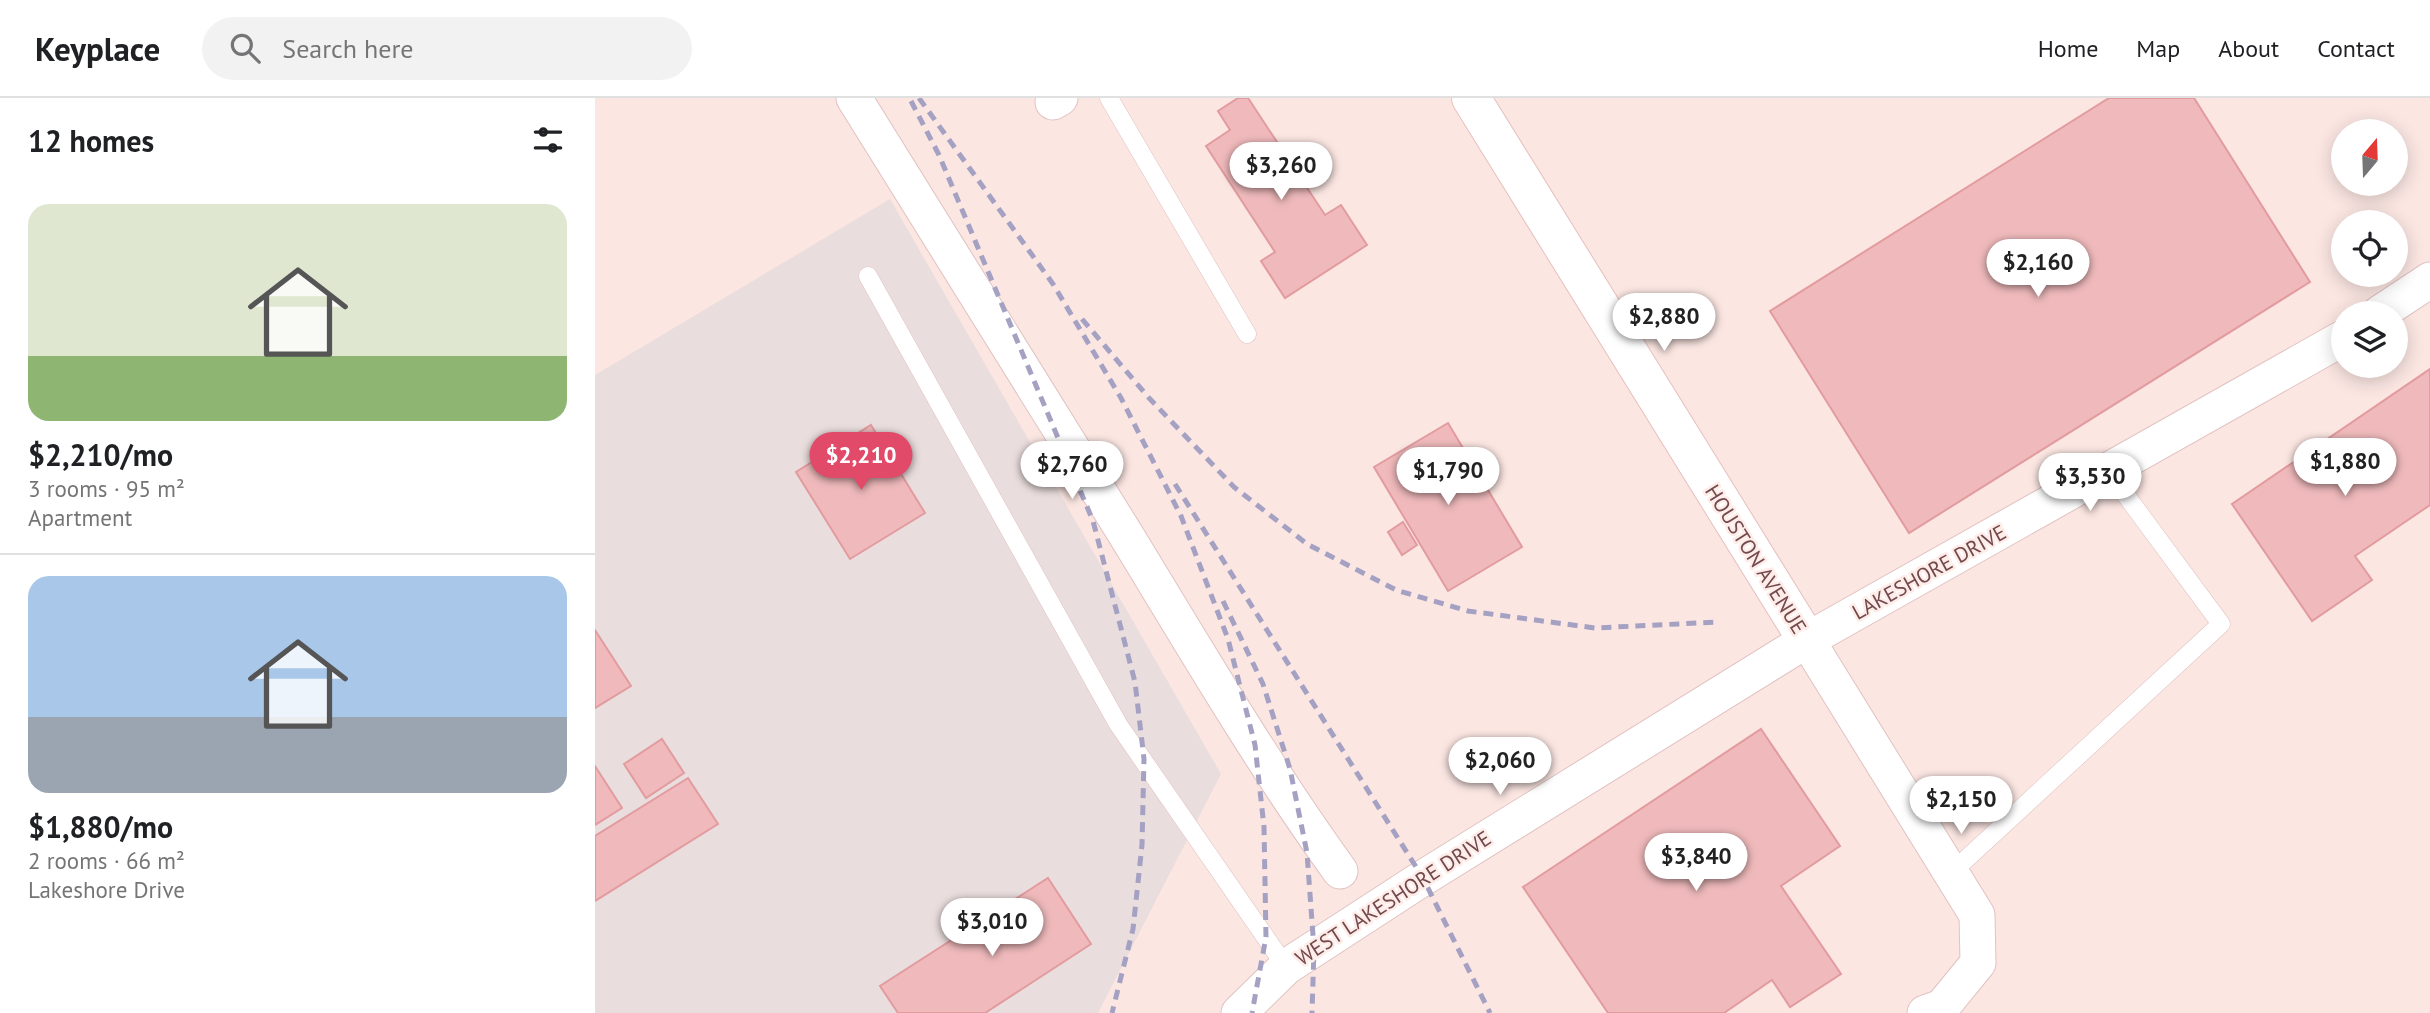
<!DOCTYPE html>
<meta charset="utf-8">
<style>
body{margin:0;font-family:"PT Sans",sans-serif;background:#f2f2f2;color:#202124;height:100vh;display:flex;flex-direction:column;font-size:26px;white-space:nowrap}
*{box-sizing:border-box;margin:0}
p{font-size:23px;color:#757577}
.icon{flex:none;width:38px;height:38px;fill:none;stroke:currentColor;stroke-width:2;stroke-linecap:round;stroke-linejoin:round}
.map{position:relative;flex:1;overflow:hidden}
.drawer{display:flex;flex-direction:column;background:#fff;width:595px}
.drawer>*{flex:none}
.needle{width:46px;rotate:19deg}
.fabs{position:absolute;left:1736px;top:21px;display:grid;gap:14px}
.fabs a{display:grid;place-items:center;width:77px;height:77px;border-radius:50%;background:#fff;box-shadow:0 4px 18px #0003;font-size:35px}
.price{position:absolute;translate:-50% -60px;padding:0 16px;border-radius:24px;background:#fff;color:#222;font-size:23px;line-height:46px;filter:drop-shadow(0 2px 4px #0008)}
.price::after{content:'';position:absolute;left:50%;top:42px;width:21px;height:16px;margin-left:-10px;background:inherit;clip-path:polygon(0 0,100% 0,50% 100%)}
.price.active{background:#e24a6a;color:#fff}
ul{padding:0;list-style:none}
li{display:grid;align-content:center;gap:14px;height:371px;padding:0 28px}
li+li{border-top:2px solid #e0e0e0}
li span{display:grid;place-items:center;height:217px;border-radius:21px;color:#555}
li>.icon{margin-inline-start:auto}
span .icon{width:126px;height:126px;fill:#fffc;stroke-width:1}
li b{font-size:30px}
h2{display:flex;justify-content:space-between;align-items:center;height:84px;padding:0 28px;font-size:30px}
header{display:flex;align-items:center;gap:42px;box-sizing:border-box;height:98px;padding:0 35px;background:#fff;border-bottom:2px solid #e0e0e0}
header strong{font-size:33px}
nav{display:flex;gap:38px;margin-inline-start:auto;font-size:24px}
.search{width:490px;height:63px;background:#f2f2f2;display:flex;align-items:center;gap:18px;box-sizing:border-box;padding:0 24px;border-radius:38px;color:#757577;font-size:26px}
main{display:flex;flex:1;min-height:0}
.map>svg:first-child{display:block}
</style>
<header>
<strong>Keyplace</strong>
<div class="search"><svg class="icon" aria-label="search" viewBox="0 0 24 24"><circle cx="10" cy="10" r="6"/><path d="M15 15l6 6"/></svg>Search here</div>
<nav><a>Home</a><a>Map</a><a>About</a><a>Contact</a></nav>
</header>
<main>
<section class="drawer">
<h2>12 homes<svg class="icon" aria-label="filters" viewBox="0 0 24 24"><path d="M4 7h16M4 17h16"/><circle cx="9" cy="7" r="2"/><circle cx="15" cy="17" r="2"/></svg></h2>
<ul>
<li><span style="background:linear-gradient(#dfe7d0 70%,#8fb573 0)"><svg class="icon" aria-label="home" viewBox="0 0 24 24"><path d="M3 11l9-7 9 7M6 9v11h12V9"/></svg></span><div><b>$2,210/mo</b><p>3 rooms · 95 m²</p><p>Apartment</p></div></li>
<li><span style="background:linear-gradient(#a9c7e8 65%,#9aa5b1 0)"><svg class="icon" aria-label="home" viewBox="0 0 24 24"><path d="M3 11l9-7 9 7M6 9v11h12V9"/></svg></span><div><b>$1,880/mo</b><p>2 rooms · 66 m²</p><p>Lakeshore Drive</p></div></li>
</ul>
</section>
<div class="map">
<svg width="1835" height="915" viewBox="0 0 1835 915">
<rect width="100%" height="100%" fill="#fbe6e2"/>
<path fill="#eadddd" d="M295,101L626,676L503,915H0V277Z"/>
<g fill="#f0babc" stroke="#e29b9f" stroke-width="2">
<path d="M643,0H653L730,117L746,107L772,147L690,200L666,163L680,154L611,48L635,32L623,13Z"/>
<path d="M1514,0H1599L1715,184L1314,435L1175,213Z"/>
<path d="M1835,271V407L1760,458L1777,482L1717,523L1637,406Z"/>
<path d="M853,325L927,449L853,493L779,369Z"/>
<path d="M276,327L330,415L255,461L201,374Z"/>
<path d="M808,424L822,447L807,457L793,434Z"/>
<path d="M0,532L36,588L0,610Z"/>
<path d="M1166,631L1245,748L1186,788L1246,876L1195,909L1177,882L1129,915H1013L928,789Z"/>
<path d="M67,641L89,675L51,700L29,666Z"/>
<path d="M0,668L27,710L0,727Z"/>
<path d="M93,680L123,726L0,803V738Z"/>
<path d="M453,780L496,846L390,915H303L285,888Z"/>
</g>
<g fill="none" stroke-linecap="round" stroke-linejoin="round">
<defs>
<g id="lane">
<path d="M514,0L652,236"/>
<path d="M273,178L523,626L691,869"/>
<path d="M1356,775L1626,526L1513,373"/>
</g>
<g id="street">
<path d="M259,0C350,145 441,290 531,437C600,550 667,665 745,773"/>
<path d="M458,4L465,0"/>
<path d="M1785,215L1835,182"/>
<path d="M1212,542L1382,817L1383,865L1347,909L1330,915"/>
<path d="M644,915L691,869L828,780L1212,542L1748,240"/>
</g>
<path id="secondary" d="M876,0L1212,542"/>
</defs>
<use href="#lane" stroke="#e1c2c1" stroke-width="19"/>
<use href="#street" stroke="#e1c2c1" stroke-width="37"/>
<use href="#secondary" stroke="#e6c0be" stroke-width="40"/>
<use href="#lane" stroke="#fff" stroke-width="18"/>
<use href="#street" stroke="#fff" stroke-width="35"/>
<use href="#secondary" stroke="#fff" stroke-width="38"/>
<g stroke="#a5a1c3" stroke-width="5" stroke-dasharray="10 7" stroke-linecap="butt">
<path d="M324,0L458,186L526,300L586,418L633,541L660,647L669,729L671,839L657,915"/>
<path d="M316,3L344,57L498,423L540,584L549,661L547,747L538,831L517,915"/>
<path d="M487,221L554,300L639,389L712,446L801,492L873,513L1000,530L1123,524"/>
<path d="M580,386L828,780L895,915"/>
<path d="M628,503L668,586L695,671L712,755L719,851L717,915"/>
</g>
</g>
<g text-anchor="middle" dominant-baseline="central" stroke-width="5" stroke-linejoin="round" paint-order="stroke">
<g font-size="21" fill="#72494c" stroke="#feece8">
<text transform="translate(1161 461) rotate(58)">HOUSTON AVENUE</text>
<text transform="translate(1334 474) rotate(-29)">LAKESHORE DRIVE</text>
<text transform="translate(798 800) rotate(-33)">WEST LAKESHORE DRIVE</text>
</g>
</g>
</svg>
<div class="fabs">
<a><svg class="needle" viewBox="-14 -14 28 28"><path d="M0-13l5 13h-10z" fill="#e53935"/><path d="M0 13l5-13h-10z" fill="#757577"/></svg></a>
<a><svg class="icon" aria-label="locate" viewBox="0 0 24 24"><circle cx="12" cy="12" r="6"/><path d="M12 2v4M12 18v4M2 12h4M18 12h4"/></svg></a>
<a><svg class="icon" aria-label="layers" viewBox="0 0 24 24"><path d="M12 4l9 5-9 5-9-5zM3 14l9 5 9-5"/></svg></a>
</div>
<b class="price" style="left:686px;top:104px">$3,260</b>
<b class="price" style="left:1443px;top:201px">$2,160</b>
<b class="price" style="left:1069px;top:255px">$2,880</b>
<b class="price active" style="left:266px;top:394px">$2,210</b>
<b class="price" style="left:1750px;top:400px">$1,880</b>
<b class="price" style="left:477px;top:403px">$2,760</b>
<b class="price" style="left:853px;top:409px">$1,790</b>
<b class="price" style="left:1495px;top:415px">$3,530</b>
<b class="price" style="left:905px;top:699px">$2,060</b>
<b class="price" style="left:1366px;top:738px">$2,150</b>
<b class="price" style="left:1101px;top:795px">$3,840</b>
<b class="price" style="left:397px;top:860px">$3,010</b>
</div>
</main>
